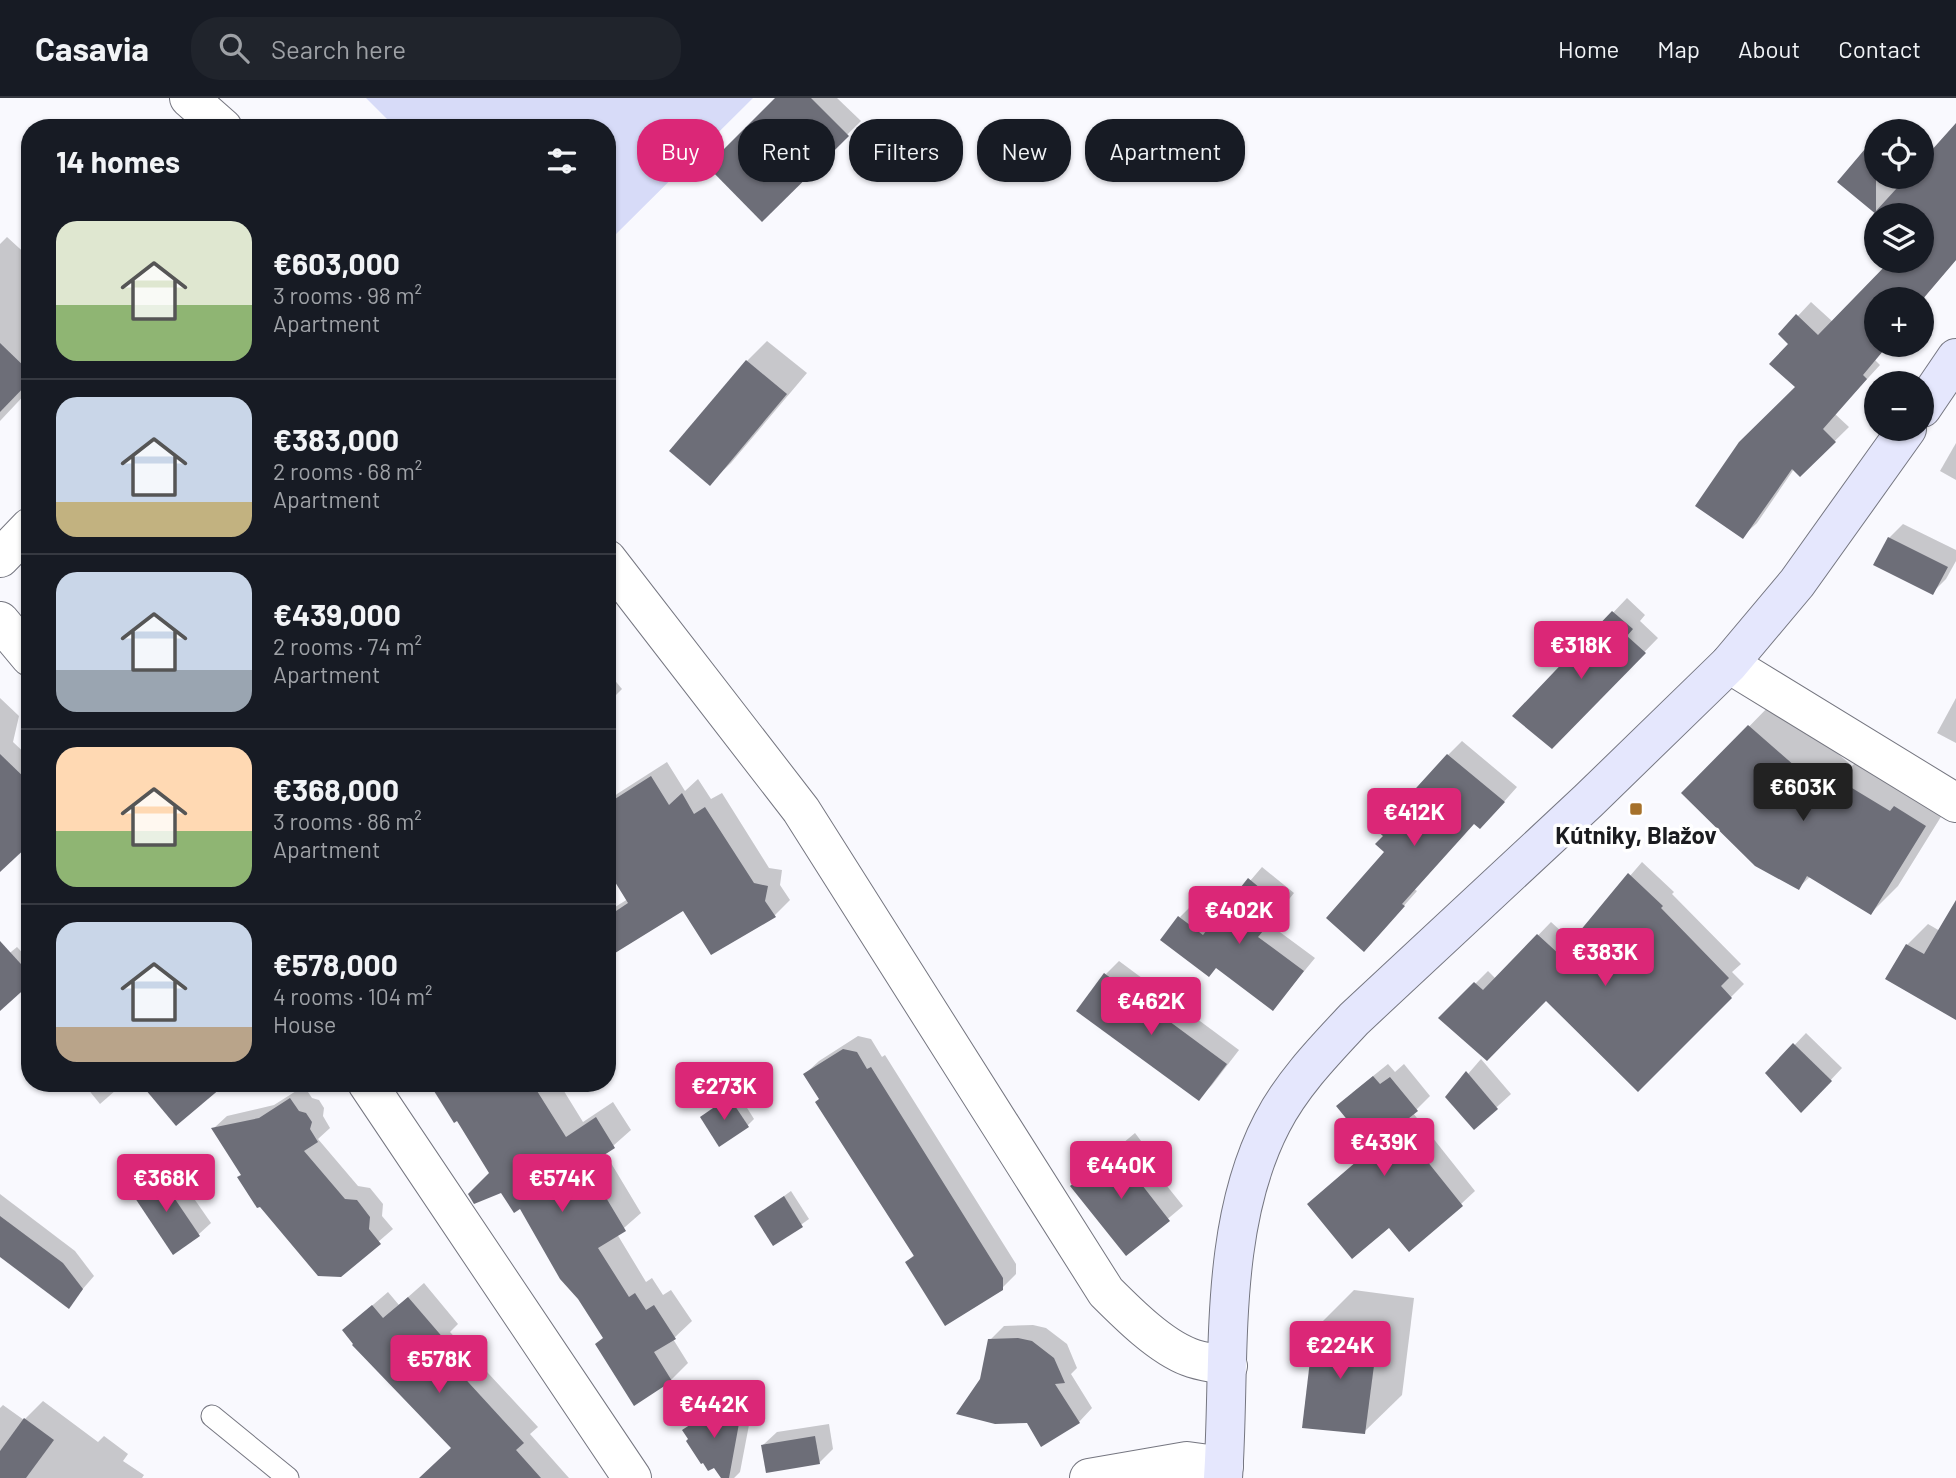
<!DOCTYPE html>
<meta charset="utf-8">
<style>
body{margin:0;font-family:Barlow,sans-serif;background:#20242c;color:#f1f3f6;height:100vh;display:flex;flex-direction:column;font-size:26px;white-space:nowrap}
*{box-sizing:border-box;margin:0}
p{font-size:23px;color:#9ea1a6}
.icon{flex:none;width:38px;height:38px;fill:none;stroke:currentColor;stroke-width:2;stroke-linecap:round;stroke-linejoin:round}
.map{position:relative;flex:1;overflow:hidden}
.drawer{position:absolute;left:21px;top:21px;width:595px;height:973px;display:flex;flex-direction:column;background:#171b24;border-radius:28px;box-shadow:0 2px 5px #0004}
.drawer>*{flex:none}
.guide{position:absolute;left:637px;top:21px;width:665px;height:63px;display:flex;gap:14px}
.controls{position:absolute;left:1864px;top:21px;display:grid;gap:14px}
.controls a{display:grid;place-items:center;width:70px;height:70px;border-radius:50%;background:#171b24;box-shadow:0 2px 5px #0004;font-size:35px}
.price{position:absolute;translate:-50% -60px;padding:0 16px;border-radius:7px;background:#db2777;color:#fff;font-size:23px;line-height:46px;filter:drop-shadow(0 2px 4px #0008)}
.price::after{content:'';position:absolute;left:50%;top:42px;width:21px;height:16px;margin-left:-10px;background:inherit;clip-path:polygon(0 0,100% 0,50% 100%)}
.price.on{background:#222;color:#fff}
ul{padding:0;list-style:none}
li{display:flex;align-items:center;gap:21px;height:175px;padding:0 35px}
li+li{border-top:2px solid #363941}
li span{display:grid;place-items:center;flex:none;width:196px;height:140px;border-radius:21px;color:#555}
li>.icon{margin-inline-start:auto}
span .icon{width:84px;height:84px;fill:#fffc;stroke-width:1}
li b{font-size:30px}
h2{display:flex;justify-content:space-between;align-items:center;height:84px;padding:0 35px;font-size:30px}
.pill{padding:0 24px;border-radius:28px;background:#171b24;box-shadow:0 2px 5px #0004;font-size:24px;line-height:63px}
.pill.on{background:#db2777;color:#fff}
header{display:flex;align-items:center;gap:42px;box-sizing:border-box;height:98px;padding:0 35px;background:#171b24;border-bottom:2px solid #363941}
header strong{font-size:33px}
nav{display:flex;gap:38px;margin-inline-start:auto;font-size:24px}
.search{width:490px;height:63px;background:#20242c;display:flex;align-items:center;gap:18px;box-sizing:border-box;padding:0 24px;border-radius:28px;color:#9ea1a6;font-size:26px}
.map>svg:first-child{display:block}
</style>
<header>
<strong>Casavia</strong>
<div class="search"><svg class="icon" aria-label="search" viewBox="0 0 24 24"><circle cx="10" cy="10" r="6"/><path d="M15 15l6 6"/></svg>Search here</div>
<nav><a>Home</a><a>Map</a><a>About</a><a>Contact</a></nav>
</header>
<div class="map">
<svg width="1956" height="1380" viewBox="0 0 1956 1380">
<rect width="100%" height="100%" fill="#f9f9fe"/>
<path fill="#d7dbf8" d="M366,0H753L607,145V30H396Z"/>
<g fill="#0003">
<path d="M778,0H837L861,23L762,121Z"/>
<path d="M1892,24L1903,33H1883Z"/>
<path d="M1956,28V162L1924,199L1927,202L1922,208V201H1876V247H1888L1875,262L1880,267L1835,316L1849,329L1800,377L1794,371L1757,425L1743,438L1797,289L1790,246L1781,236L1811,204L1833,224L1892,163H1922V117H1880L1840,84L1876,41V79H1922V48L1930,56Z"/>
<path d="M7,139L30,160V281L27,284L30,291L0,323V146Z"/>
<path d="M767,243L807,275L731,365L710,385L747,263Z"/>
<path d="M1956,345V382L1940,373Z"/>
<path d="M1903,426L1956,452V463L1946,481L1932,495L1889,440Z"/>
<path d="M1627,500L1645,517L1640,523L1658,540L1552,649L1515,618Z"/>
<path d="M607,573L622,591L607,606Z"/>
<path d="M0,600L19,618L13,644L30,660V762L21,752L0,773Z"/>
<path d="M1956,600V645L1937,635Z"/>
<path d="M1776,601L1852,668L1866,655L1952,701L1898,788L1871,815L1811,778L1798,790L1684,695Z"/>
<path d="M1462,643L1517,689L1494,715L1475,724L1414,791L1417,793L1377,838L1386,754L1448,657Z"/>
<path d="M667,664L685,693L698,681L711,701L722,695L769,770L782,772L780,787L790,802L774,818L683,811L607,858V814L628,801L607,706L617,696Z"/>
<path d="M1642,764L1674,794L1672,796L1741,866L1732,874L1744,886L1638,992L1546,901L1441,920L1488,873L1496,881L1551,824L1573,844Z"/>
<path d="M1262,769L1294,795L1269,826L1315,860L1273,911L1217,869L1180,819L1192,807L1215,824Z"/>
<path d="M1956,805V920L1907,847L1928,826L1940,833Z"/>
<path d="M17,849L30,863V884L0,895V863Z"/>
<path d="M1119,863L1239,952L1212,987L1199,1001L1106,876Z"/>
<path d="M1806,935L1842,970L1813,1001L1768,975Z"/>
<path d="M858,938L871,941L882,959L885,957L1016,1166V1176L1002,1190L907,1164L915,1156L805,976L819,963Z"/>
<path d="M1481,961L1511,996L1474,1030L1448,999Z"/>
<path d="M1388,966L1395,974L1404,966L1430,998L1413,1015L1475,1093L1461,1106L1390,1127L1309,1106L1373,1050L1352,995Z"/>
<path d="M83,985H124L100,1006Z"/>
<path d="M431,985H559L583,1024L613,1004L631,1032L605,1055L641,1115L617,1136L646,1184L652,1180L663,1197L671,1192L692,1223L673,1241L688,1265L671,1282L634,1305L604,1239L520,1108L491,1075L457,1021Z"/>
<path d="M304,988L312,1000L319,1002L324,1010L323,1018L330,1030L318,1041L358,1088L370,1090L383,1106L382,1118L393,1131L340,1177L243,1076L214,1030L227,1018L274,1007Z"/>
<path d="M737,994L754,1021L748,1027L702,1019Z"/>
<path d="M1135,1035L1160,1068L1155,1073L1183,1108L1126,1156L1072,1088Z"/>
<path d="M170,1066L211,1125L199,1136L173,1154L133,1095L145,1083Z"/>
<path d="M791,1093L809,1121L774,1146L756,1118Z"/>
<path d="M0,1096L75,1153L94,1178L68,1208L0,1157Z"/>
<path d="M424,1185L458,1226L450,1234L538,1329L530,1336L569,1380H421L453,1350L360,1218L388,1194L399,1207Z"/>
<path d="M1354,1192L1414,1200L1402,1297L1364,1334L1316,1230Z"/>
<path d="M1033,1227L1046,1230L1067,1246L1077,1270L1071,1276L1092,1310L1079,1324L1028,1323L990,1242L1004,1228Z"/>
<path d="M738,1293L745,1303L753,1306L740,1374L734,1380H723L685,1332L698,1319Z"/>
<path d="M43,1303L98,1344L104,1338L128,1356L123,1363L144,1377L142,1380H0V1310L3,1307L24,1322Z"/>
<path d="M829,1326L833,1351L819,1365L763,1347L777,1334Z"/>
</g>
<g fill="#6d6e78">
<path d="M775,0H811L849,38L762,124L707,68Z"/>
<path d="M1956,25V162L1922,202L1876,201V247H1888L1863,277L1867,281L1823,331L1836,344L1800,379L1792,371L1743,441L1695,408L1739,344L1795,289L1769,266L1788,246L1778,236L1796,216L1818,237L1890,163H1922V117H1877L1837,84L1876,38V113L1907,79H1922V63Z"/>
<path d="M0,245L30,274V283L0,314Z"/>
<path d="M746,262L787,296L710,388L669,353Z"/>
<path d="M1888,439L1948,469L1933,497L1873,467Z"/>
<path d="M1612,513L1633,531L1627,538L1646,555L1552,651L1512,618Z"/>
<path d="M1748,627L1827,696L1837,681L1890,713L1894,708L1926,728L1871,817L1807,778L1799,792L1755,768L1681,695Z"/>
<path d="M0,656L30,685V746L0,774Z"/>
<path d="M1447,656L1505,704L1480,731L1474,726L1402,806L1405,808L1364,854L1326,820L1384,754L1375,746L1383,738L1377,733Z"/>
<path d="M651,678L669,707L682,695L694,716L705,709L754,785L768,788L765,803L776,819L711,857L683,813L607,860V819L628,805L607,771V706Z"/>
<path d="M1628,775L1663,808L1661,810L1729,880L1721,888L1732,900L1638,994L1546,903L1487,963L1438,920L1474,884L1483,892L1537,836L1560,857Z"/>
<path d="M1248,780L1283,809L1258,839L1304,873L1273,913L1216,870L1209,879L1160,842L1178,818L1203,837Z"/>
<path d="M1956,802V922L1885,881L1906,846L1924,856Z"/>
<path d="M0,843L30,876V886L0,913Z"/>
<path d="M1104,875L1227,966L1199,1003L1076,913Z"/>
<path d="M1793,945L1832,983L1801,1015L1765,975Z"/>
<path d="M843,951L857,954L867,971L871,969L1003,1180V1192L945,1228L905,1164L914,1158L815,1004L819,1001L803,976Z"/>
<path d="M1466,973L1498,1011L1474,1032L1445,999Z"/>
<path d="M1373,978L1380,986L1390,979L1418,1013L1399,1028L1463,1108L1409,1154L1389,1130L1352,1161L1307,1106L1371,1051L1336,1008Z"/>
<path d="M140,985H227L176,1028Z"/>
<path d="M429,985H532L566,1039L596,1019L615,1050L587,1068L626,1133L598,1150L629,1199L635,1195L646,1212L654,1207L676,1241L654,1254L672,1283L634,1308L595,1246L603,1240L578,1201L560,1181L520,1111L514,1115L501,1095L474,1106L468,1096L489,1075L457,1023L454,1025Z"/>
<path d="M729,999L749,1029L719,1049L700,1019Z"/>
<path d="M290,1000L299,1013L306,1015L312,1024L310,1031L318,1044L304,1053L345,1101L357,1102L370,1119L369,1131L381,1146L341,1179L318,1178L260,1109L257,1110L237,1079L241,1077L211,1030L259,1020Z"/>
<path d="M1120,1048L1147,1083L1142,1087L1170,1123L1126,1158L1070,1088Z"/>
<path d="M158,1076L200,1138L173,1157L131,1094Z"/>
<path d="M784,1098L803,1129L773,1148L754,1118Z"/>
<path d="M0,1118L63,1165L83,1191L69,1211L0,1159Z"/>
<path d="M408,1199L445,1242L436,1249L524,1345L516,1352L541,1380H419L451,1350L352,1247L353,1246L342,1232L372,1207L383,1220Z"/>
<path d="M1314,1229L1378,1237L1365,1336L1302,1330Z"/>
<path d="M1018,1240L1032,1243L1054,1260L1065,1285L1055,1286L1080,1325L1041,1349L1027,1325L995,1326L956,1316L980,1281L988,1241Z"/>
<path d="M724,1305L731,1317L740,1320L729,1380H721L714,1370L708,1373L703,1365L701,1366L686,1343L688,1341L682,1332Z"/>
<path d="M24,1320L54,1342L26,1380H0V1353Z"/>
<path d="M815,1338L820,1366L766,1375L761,1347Z"/>
</g>
<g fill="none" stroke-linecap="round" stroke-linejoin="round">
<defs>
<path id="lane" d="M212,1318L288,1380"/>
<g id="street">
<path d="M189,0L223,30"/>
<path d="M0,460L30,429"/>
<path d="M607,461L801,712L1106,1194C1128,1216 1160,1248 1189,1259C1201,1264 1216,1265 1228,1268"/>
<path d="M0,523L30,559"/>
<path d="M1729,566L1956,705"/>
<path d="M367,985L632,1380"/>
<path d="M1089,1380L1187,1363L1224,1368"/>
</g>
<g id="secondary">
<path d="M1922,310L1956,260"/>
<path d="M1223,1380C1231,1265 1217,1131 1272,1025C1292,986 1324,953 1354,921L1588,703L1729,566L1797,485L1907,331"/>
</g>
</defs>
<use href="#lane" stroke="#757680" stroke-width="23"/>
<use href="#street" stroke="#757680" stroke-width="40"/>
<use href="#secondary" stroke="#757680" stroke-width="40"/>
<use href="#lane" stroke="#fff" stroke-width="21"/>
<use href="#street" stroke="#fff" stroke-width="38"/>
<use href="#secondary" stroke="#e5e7fd" stroke-width="38"/>
</g>
<rect fill="#a6712b" stroke="#fff" stroke-width="2.5" x="1629" y="704" width="14" height="14" rx="3.5"/>
<g text-anchor="middle" dominant-baseline="central" stroke-width="7" stroke-linejoin="round" paint-order="stroke">
<g font-size="24" font-weight="bold" fill="#1b1c20" stroke="#fff">
<text x="1636" y="736">Kútniky, Blažov</text>
</g>
</g>
</svg>
<div class="controls">
<a><svg class="icon" aria-label="locate" viewBox="0 0 24 24"><circle cx="12" cy="12" r="6"/><path d="M12 2v4M12 18v4M2 12h4M18 12h4"/></svg></a>
<a><svg class="icon" aria-label="layers" viewBox="0 0 24 24"><path d="M12 4l9 5-9 5-9-5zM3 14l9 5 9-5"/></svg></a>
<a>+</a>
<a>−</a>
</div>
<b class="price" style="left:1581px;top:583px">€318K</b>
<b class="price on" style="left:1803px;top:725px">€603K</b>
<b class="price" style="left:1414px;top:750px">€412K</b>
<b class="price" style="left:1239px;top:848px">€402K</b>
<b class="price" style="left:1605px;top:890px">€383K</b>
<b class="price" style="left:1151px;top:939px">€462K</b>
<b class="price" style="left:724px;top:1024px">€273K</b>
<b class="price" style="left:1384px;top:1080px">€439K</b>
<b class="price" style="left:1121px;top:1103px">€440K</b>
<b class="price" style="left:166px;top:1116px">€368K</b>
<b class="price" style="left:562px;top:1116px">€574K</b>
<b class="price" style="left:1340px;top:1283px">€224K</b>
<b class="price" style="left:439px;top:1297px">€578K</b>
<b class="price" style="left:714px;top:1342px">€442K</b>
<div class="guide">
<a class="pill on">Buy</a>
<a class="pill">Rent</a>
<a class="pill">Filters</a>
<a class="pill">New</a>
<a class="pill">Apartment</a>
</div>
<section class="drawer">
<h2>14 homes<svg class="icon" aria-label="filters" viewBox="0 0 24 24"><path d="M4 7h16M4 17h16"/><circle cx="9" cy="7" r="2"/><circle cx="15" cy="17" r="2"/></svg></h2>
<ul>
<li><span style="background:linear-gradient(#dfe7d0 60%,#8fb573 0)"><svg class="icon" aria-label="home" viewBox="0 0 24 24"><path d="M3 11l9-7 9 7M6 9v11h12V9"/></svg></span><div><b>€603,000</b><p>3 rooms · 98 m²</p><p>Apartment</p></div></li>
<li><span style="background:linear-gradient(#c9d6e8 75%,#c2b280 0)"><svg class="icon" aria-label="home" viewBox="0 0 24 24"><path d="M3 11l9-7 9 7M6 9v11h12V9"/></svg></span><div><b>€383,000</b><p>2 rooms · 68 m²</p><p>Apartment</p></div></li>
<li><span style="background:linear-gradient(#c9d6e8 70%,#9aa5b1 0)"><svg class="icon" aria-label="home" viewBox="0 0 24 24"><path d="M3 11l9-7 9 7M6 9v11h12V9"/></svg></span><div><b>€439,000</b><p>2 rooms · 74 m²</p><p>Apartment</p></div></li>
<li><span style="background:linear-gradient(#ffd9b3 60%,#8fb573 0)"><svg class="icon" aria-label="home" viewBox="0 0 24 24"><path d="M3 11l9-7 9 7M6 9v11h12V9"/></svg></span><div><b>€368,000</b><p>3 rooms · 86 m²</p><p>Apartment</p></div></li>
<li><span style="background:linear-gradient(#c9d6e8 75%,#b9a48a 0)"><svg class="icon" aria-label="home" viewBox="0 0 24 24"><path d="M3 11l9-7 9 7M6 9v11h12V9"/></svg></span><div><b>€578,000</b><p>4 rooms · 104 m²</p><p>House</p></div></li>
</ul>
</section>
</div>
